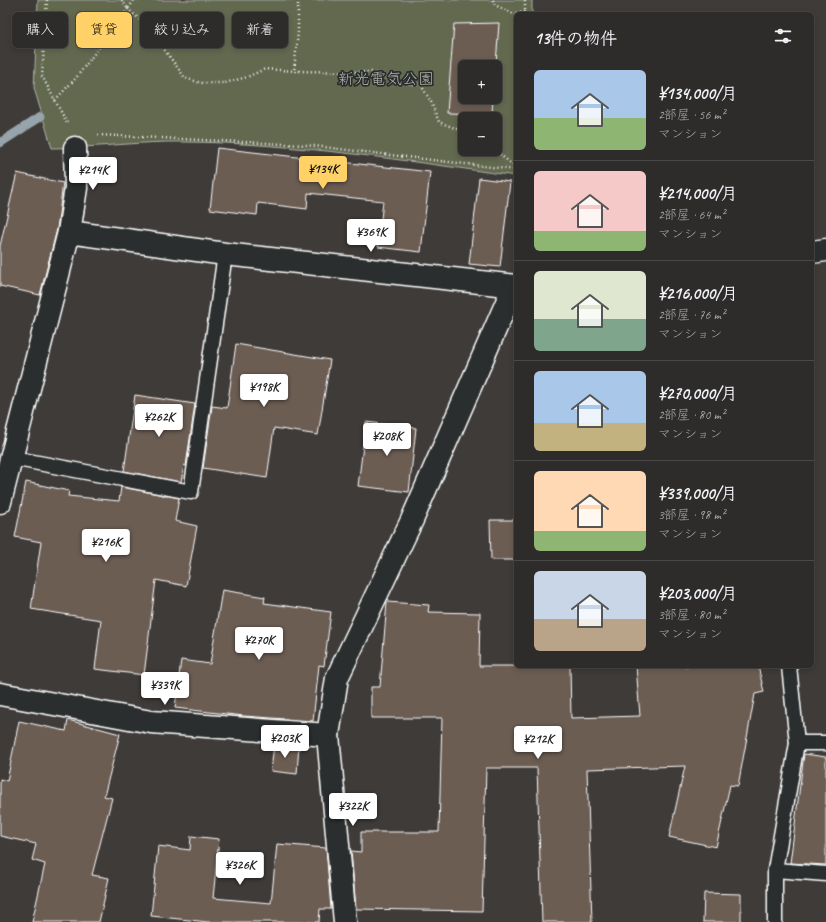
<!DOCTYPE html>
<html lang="ja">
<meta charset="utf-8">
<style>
body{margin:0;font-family:Caveat,"Klee One",sans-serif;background:#363433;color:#f1f3f6;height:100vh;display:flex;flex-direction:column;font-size:15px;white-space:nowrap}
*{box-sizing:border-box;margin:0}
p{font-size:13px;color:#a7a7a9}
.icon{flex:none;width:22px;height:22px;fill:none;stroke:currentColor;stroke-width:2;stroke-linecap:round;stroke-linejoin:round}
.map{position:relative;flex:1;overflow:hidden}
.panel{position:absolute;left:514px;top:12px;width:300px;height:656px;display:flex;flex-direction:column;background:#2e2c2b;border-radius:6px;box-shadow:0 2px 6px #0003,0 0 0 1px #494847}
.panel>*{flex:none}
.top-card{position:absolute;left:12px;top:12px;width:380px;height:36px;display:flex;gap:8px}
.controls{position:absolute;left:458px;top:60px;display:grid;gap:8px}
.controls a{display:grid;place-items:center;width:44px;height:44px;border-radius:6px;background:#2e2c2b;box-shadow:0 2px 6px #0003,0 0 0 1px #494847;font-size:20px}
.price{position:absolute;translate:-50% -34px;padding:0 9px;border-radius:4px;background:#fff;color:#222;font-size:13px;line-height:26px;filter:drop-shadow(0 1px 2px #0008)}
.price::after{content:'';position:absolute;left:50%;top:24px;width:12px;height:9px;margin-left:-6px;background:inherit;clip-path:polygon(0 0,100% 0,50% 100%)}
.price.selected{background:#ffd166;color:#111}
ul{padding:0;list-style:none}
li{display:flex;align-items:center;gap:12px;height:100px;padding:0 20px}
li+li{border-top:1px solid #494847}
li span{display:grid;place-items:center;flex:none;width:112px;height:80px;border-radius:6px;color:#555}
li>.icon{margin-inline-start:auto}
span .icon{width:48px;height:48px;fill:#fffc;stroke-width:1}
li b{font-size:17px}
h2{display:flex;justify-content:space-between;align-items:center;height:48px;padding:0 20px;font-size:17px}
.chip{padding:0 14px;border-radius:6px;background:#2e2c2b;box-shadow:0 2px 6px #0003,0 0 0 1px #494847;font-size:14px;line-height:36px}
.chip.selected{background:#ffd166;color:#111}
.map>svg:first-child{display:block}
</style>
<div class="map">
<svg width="826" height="922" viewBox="0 0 826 922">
<rect width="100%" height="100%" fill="#3e3b39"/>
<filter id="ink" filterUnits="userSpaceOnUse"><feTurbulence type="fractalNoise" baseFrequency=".025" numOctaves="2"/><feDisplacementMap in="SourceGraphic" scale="8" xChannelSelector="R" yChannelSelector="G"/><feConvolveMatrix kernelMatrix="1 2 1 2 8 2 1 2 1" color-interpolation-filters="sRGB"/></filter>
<g filter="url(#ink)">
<path fill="#62694f" stroke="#b0b4a7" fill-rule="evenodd" d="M38,0H532V14H516V176C406,161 296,143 185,142C141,141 96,148 52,148L34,88ZM465,67H495V97H465ZM465,119H495V149H465Z"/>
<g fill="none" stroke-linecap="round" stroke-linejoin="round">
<path stroke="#97a4ac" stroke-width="9" d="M0,143L40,117"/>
</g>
<g fill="#6c5d53" stroke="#fff">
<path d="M499,23L495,78V67H465V97H493L492,114L447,113L454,24Z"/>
<path d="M217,148L430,172L421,252L378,247L383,201L308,193L307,209L258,203L257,215L210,209Z"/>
<path d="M17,173L63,183L57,229L40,295L0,286V246Z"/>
<path d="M479,178L510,182L500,267L469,264Z"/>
<path d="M236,344L330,360L318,435L274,428L267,478L203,468L212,406L227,408Z"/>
<path d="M135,395L195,404L186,466L184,465L181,482L124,471Z"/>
<path d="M366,422L416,428L409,492L358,486Z"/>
<path d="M26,482L69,491L68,496L119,501L121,487L179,498L175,521L197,526L186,586L156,580L144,675L95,669L101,620L31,609L41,542L15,537Z"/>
<path d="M490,520H516V560H491Z"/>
<path d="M222,590L265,597L264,603L331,612L324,666L319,665L313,721L244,716L175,708L181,660L210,664Z"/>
<path d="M387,602L429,605L428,612L480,613L479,666H570L571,718L640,716L636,666H758L764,692L755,694L738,786L730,785L716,847L669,837L685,766L587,769L592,922H542L537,768H486L482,911L356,909L351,851L361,852V832H439L442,718H371V687H380Z"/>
<path d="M68,720L120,734L104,796L112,798L92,875L109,878L99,922H32L45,864L32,860L36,844L0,836V779L7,781L19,721L66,731Z"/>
<path d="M274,744L299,745L297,774L271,771Z"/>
<path d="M804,754L826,757V865L790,863Z"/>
<path d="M191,836L219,839L213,898L271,903L277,844L326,848L331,909H320L319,922H208L151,916L158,846L190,850Z"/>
<path d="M704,893L741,894V922H703Z"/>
</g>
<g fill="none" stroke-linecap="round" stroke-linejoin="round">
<defs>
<g id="lane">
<path d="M12,458L191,492L225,254"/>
<path d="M797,743H826"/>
<path d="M775,870L826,874"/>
<path d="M775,922V870L797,743L789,666"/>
</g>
<g id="street">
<path d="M69,232L76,188L75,148"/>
<path d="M812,252L826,250"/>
<path d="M0,502L69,232L225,254L516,286"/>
<path d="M0,694L151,722L328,735"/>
<path d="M345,922L328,735L337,678L412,520L514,286"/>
</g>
</defs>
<use href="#lane" stroke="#fff" stroke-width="17"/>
<use href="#street" stroke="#fff" stroke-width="25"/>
<g stroke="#fff" stroke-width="2.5" stroke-dasharray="1 3" stroke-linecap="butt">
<path d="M47,0L42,76L67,123"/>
<path d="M122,0L128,9L134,0"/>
<path d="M298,0V32L294,71L372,72L397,82L421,85L431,102L439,122L465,132"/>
<path d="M493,0L495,5L512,13L525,12"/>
<path d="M525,14V0"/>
<path d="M55,100L76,78L128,9L148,27L185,78L201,83H225L247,77L265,69L294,71"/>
<path d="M98,135L306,145L516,170"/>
<path d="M494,149L516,168"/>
</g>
<use href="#lane" stroke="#2a2d2e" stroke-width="14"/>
<use href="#street" stroke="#2a2d2e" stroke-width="22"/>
</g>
</g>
<g text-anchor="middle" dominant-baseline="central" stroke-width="3.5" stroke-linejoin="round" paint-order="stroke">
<g font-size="16" fill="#b0b4a7" stroke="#2a2d2e">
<text x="386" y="79">新光電気公園</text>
</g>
</g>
</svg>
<div class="controls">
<a>+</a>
<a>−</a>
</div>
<b class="price selected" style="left:323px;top:190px">¥134K</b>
<b class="price" style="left:93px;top:191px">¥214K</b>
<b class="price" style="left:371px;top:253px">¥369K</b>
<b class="price" style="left:264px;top:408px">¥198K</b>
<b class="price" style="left:159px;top:438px">¥262K</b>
<b class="price" style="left:387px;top:457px">¥208K</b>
<b class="price" style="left:106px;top:563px">¥216K</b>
<b class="price" style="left:259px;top:661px">¥270K</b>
<b class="price" style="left:165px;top:706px">¥339K</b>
<b class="price" style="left:285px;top:759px">¥203K</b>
<b class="price" style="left:538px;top:760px">¥212K</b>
<b class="price" style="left:353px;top:827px">¥322K</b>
<b class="price" style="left:240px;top:886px">¥326K</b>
<div class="top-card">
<a class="chip">購入</a>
<a class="chip selected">賃貸</a>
<a class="chip">絞り込み</a>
<a class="chip">新着</a>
</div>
<section class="panel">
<h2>13件の物件<svg class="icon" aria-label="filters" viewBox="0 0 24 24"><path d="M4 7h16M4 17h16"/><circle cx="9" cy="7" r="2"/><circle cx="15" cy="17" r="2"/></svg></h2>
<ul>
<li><span style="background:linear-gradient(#a9c7e8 60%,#8fb573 0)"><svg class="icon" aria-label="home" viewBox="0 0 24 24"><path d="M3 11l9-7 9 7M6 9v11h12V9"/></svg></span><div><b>¥134,000/月</b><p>2部屋 · 56 m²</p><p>マンション</p></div></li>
<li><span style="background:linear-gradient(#f6c9c9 75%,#8fb573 0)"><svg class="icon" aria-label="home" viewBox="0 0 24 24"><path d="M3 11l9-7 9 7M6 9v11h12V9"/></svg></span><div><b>¥214,000/月</b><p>2部屋 · 64 m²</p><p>マンション</p></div></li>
<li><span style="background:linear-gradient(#dfe7d0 60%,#7fa58c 0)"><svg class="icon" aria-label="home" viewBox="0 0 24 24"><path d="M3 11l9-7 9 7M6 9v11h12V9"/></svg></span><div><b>¥216,000/月</b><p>2部屋 · 76 m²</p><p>マンション</p></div></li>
<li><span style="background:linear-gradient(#a9c7e8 65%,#c2b280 0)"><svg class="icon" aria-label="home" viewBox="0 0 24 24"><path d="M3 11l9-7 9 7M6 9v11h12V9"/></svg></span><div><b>¥270,000/月</b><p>2部屋 · 80 m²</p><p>マンション</p></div></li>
<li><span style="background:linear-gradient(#ffd9b3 75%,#8fb573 0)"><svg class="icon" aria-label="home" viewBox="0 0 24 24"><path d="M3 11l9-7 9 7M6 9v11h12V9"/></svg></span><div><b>¥339,000/月</b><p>3部屋 · 98 m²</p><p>マンション</p></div></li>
<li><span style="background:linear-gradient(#c9d6e8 60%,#b9a48a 0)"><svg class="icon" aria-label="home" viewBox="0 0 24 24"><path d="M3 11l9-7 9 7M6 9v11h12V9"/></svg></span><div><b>¥203,000/月</b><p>3部屋 · 80 m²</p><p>マンション</p></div></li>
</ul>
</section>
</div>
